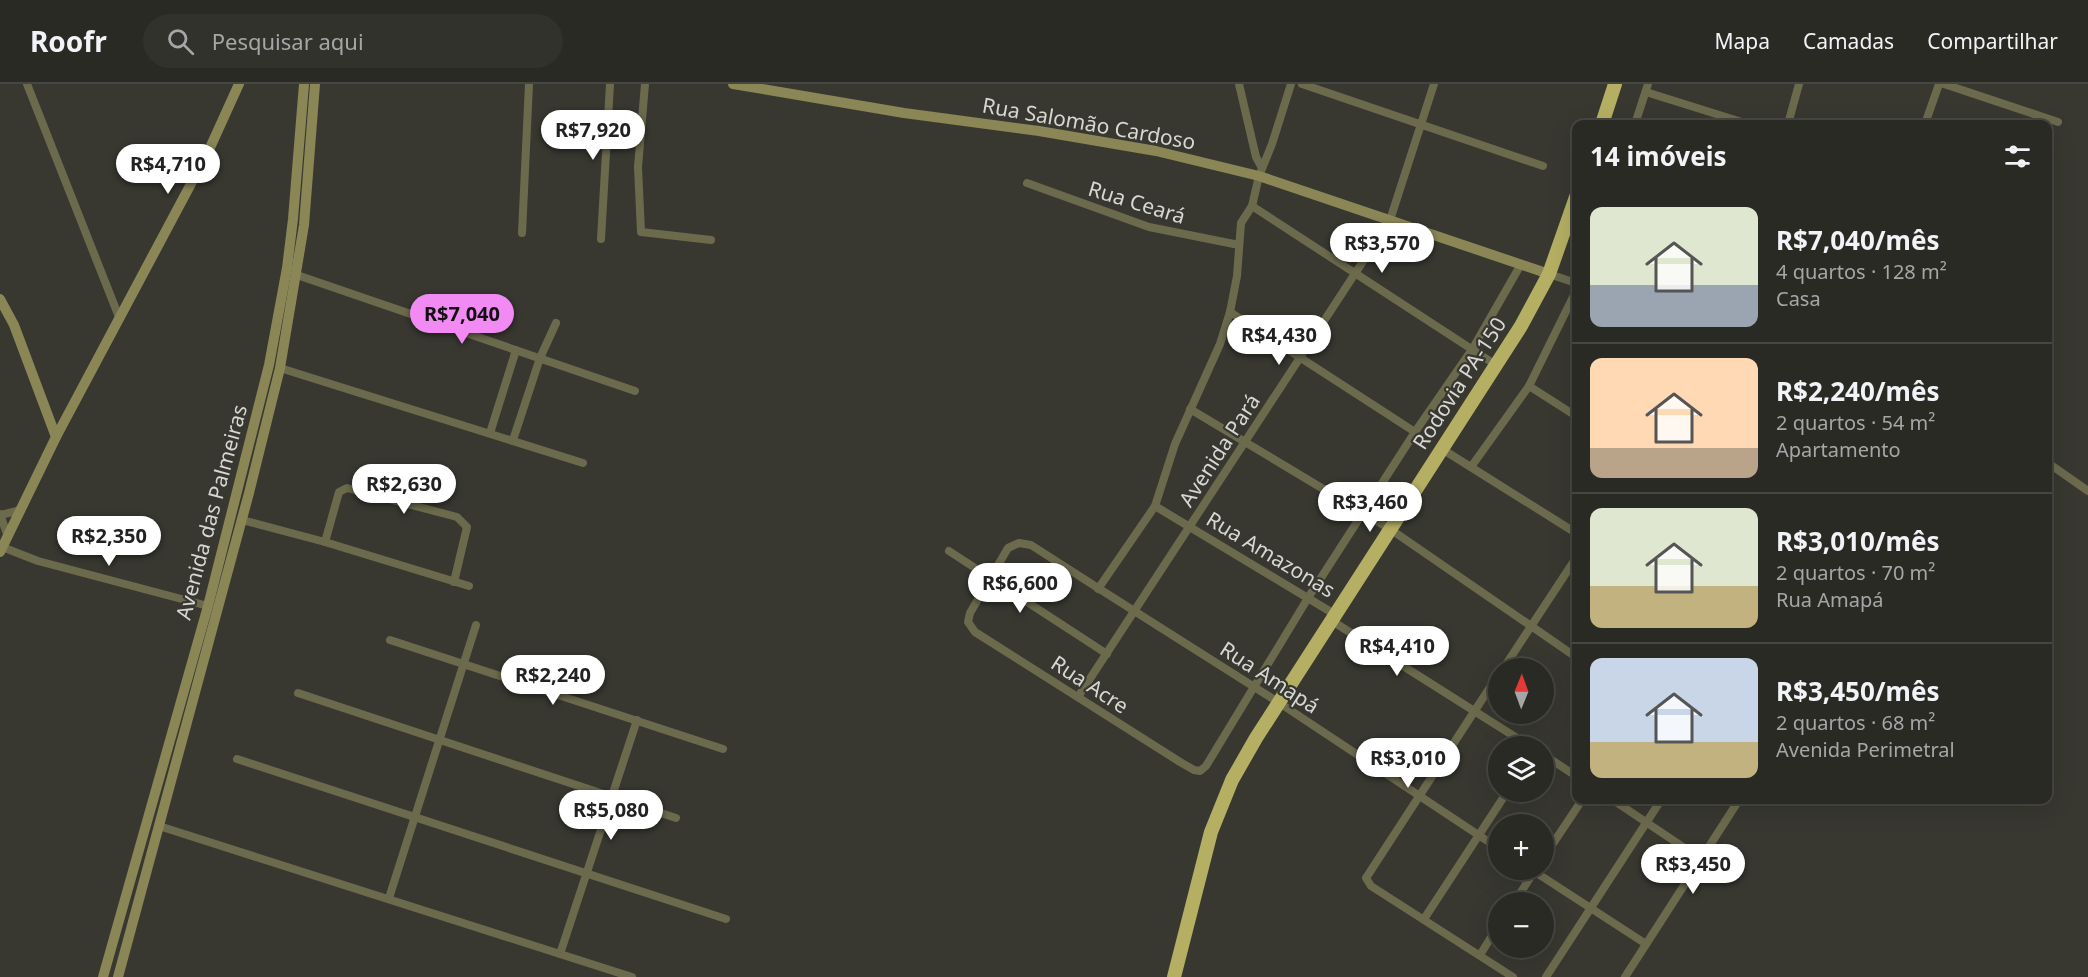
<!DOCTYPE html>
<html lang="pt">
<meta charset="utf-8">
<style>
body{margin:0;font-family:"Noto Sans",sans-serif;background:#32322d;color:#f1f3f6;height:100vh;display:flex;flex-direction:column;font-size:22px;white-space:nowrap}
*{box-sizing:border-box;margin:0}
p{font-size:20px;color:#a5a7a7}
.icon{flex:none;width:33px;height:33px;fill:none;stroke:currentColor;stroke-width:2;stroke-linecap:round;stroke-linejoin:round}
.map{position:relative;flex:1;overflow:hidden}
.panel{position:absolute;left:1572px;top:36px;width:480px;height:684px;display:flex;flex-direction:column;background:#2a2a25;border-radius:12px;box-shadow:0 6px 24px #0002,0 0 0 2px #464642}
.panel>*{flex:none}
.needle{width:39px;rotate:1deg}
.controls{position:absolute;left:1488px;top:574px;display:grid;gap:12px}
.controls a{display:grid;place-items:center;width:66px;height:66px;border-radius:50%;background:#2a2a25;box-shadow:0 6px 24px #0002,0 0 0 2px #464642;font-size:30px}
.price{position:absolute;translate:-50% -51px;padding:0 14px;border-radius:21px;background:#fff;color:#222;font-size:20px;line-height:39px;filter:drop-shadow(0 2px 3px #0008)}
.price::after{content:'';position:absolute;left:50%;top:36px;width:18px;height:14px;margin-left:-9px;background:inherit;clip-path:polygon(0 0,100% 0,50% 100%)}
.price.current{background:#f18af3;color:#111}
ul{padding:0;list-style:none}
li{display:flex;align-items:center;gap:18px;height:150px;padding:0 18px}
li+li{border-top:2px solid #464642}
li span{display:grid;place-items:center;flex:none;width:168px;height:120px;border-radius:12px;color:#555}
li>.icon{margin-inline-start:auto}
span .icon{width:72px;height:72px;fill:#fffc;stroke-width:1}
li b{font-size:26px}
h2{display:flex;justify-content:space-between;align-items:center;height:72px;padding:0 18px;font-size:26px}
header{display:flex;align-items:center;gap:36px;box-sizing:border-box;height:84px;padding:0 30px;background:#2a2a25;border-bottom:2px solid #464642}
header strong{font-size:28px}
nav{display:flex;gap:33px;margin-inline-start:auto;font-size:21px}
.search{width:420px;height:54px;background:#32322d;display:flex;align-items:center;gap:15px;box-sizing:border-box;padding:0 21px;border-radius:33px;color:#a5a7a7;font-size:22px}
.map>svg:first-child{display:block}
</style>
<header>
<strong>Roofr</strong>
<div class="search"><svg class="icon" aria-label="search" viewBox="0 0 24 24"><circle cx="10" cy="10" r="6"/><path d="M15 15l6 6"/></svg>Pesquisar aqui</div>
<nav><a>Mapa</a><a>Camadas</a><a>Compartilhar</a></nav>
</header>
<div class="map">
<svg width="2088" height="893" viewBox="0 0 2088 893">
<rect width="100%" height="100%" fill="#383831"/>
<g fill="none" stroke-linecap="round" stroke-linejoin="round">
<g stroke="#6c6a4d" stroke-width="8">
<path d="M27,0L119,233"/>
<path d="M645,0L638,83L641,148L711,156"/>
<path d="M1239,0L1256,73L1262,84"/>
<path d="M1302,0L1543,82"/>
<path d="M1944,0L2058,38"/>
<path d="M1646,8L1748,40"/>
<path d="M1635,40L1648,0"/>
<path d="M1788,40L1799,0"/>
<path d="M1925,40L1939,0"/>
<path d="M1027,99L1149,143L1239,161"/>
<path d="M1252,122L1496,281"/>
<path d="M522,149L529,0"/>
<path d="M601,155L610,0"/>
<path d="M1549,190L1576,199"/>
<path d="M297,191L635,307"/>
<path d="M1230,228L1415,348"/>
<path d="M280,284L583,379"/>
<path d="M1529,302L1576,332"/>
<path d="M1190,325L1390,445L1576,573"/>
<path d="M490,349L516,266"/>
<path d="M513,356L540,274L556,239"/>
<path d="M1442,365L1576,449"/>
<path d="M2048,379L2088,407"/>
<path d="M1471,383L1529,302L1576,207"/>
<path d="M1155,422L1336,531"/>
<path d="M0,430L8,453"/>
<path d="M0,431L21,426"/>
<path d="M242,436L325,458L469,502"/>
<path d="M325,458L339,408L347,404L457,433L467,443L454,498"/>
<path d="M2,463L38,477L208,522"/>
<path d="M949,467L1107,570"/>
<path d="M1098,505L1155,422L1175,360L1220,260L1230,228L1237,192L1241,139L1252,122L1259,92L1272,60L1291,0"/>
<path d="M1332,537L1531,663"/>
<path d="M390,556L723,665"/>
<path d="M1503,585L1576,474"/>
<path d="M1498,591L1366,794L1371,802L1513,893"/>
<path d="M298,609L676,734"/>
<path d="M1078,613L1390,136L1434,0"/>
<path d="M1544,671L1576,692"/>
<path d="M237,675L726,835"/>
<path d="M1613,716L1701,775"/>
<path d="M159,742L632,893"/>
<path d="M1498,764L1278,618C1196,566 1113,514 1031,461L1019,459L1008,464L970,529L968,538L975,548L1180,678L1194,686L1200,687L1206,682L1308,514L1415,348L1473,264L1520,182"/>
<path d="M1544,773L1582,716"/>
<path d="M1532,786L1646,860"/>
<path d="M389,814L476,541"/>
<path d="M1514,819L1535,786"/>
<path d="M1424,835L1507,708"/>
<path d="M560,870L637,636"/>
<path d="M1480,871L1498,842"/>
<path d="M1546,893L1661,716"/>
<path d="M1625,893L1739,716"/>
</g>
<g stroke="#8a8656" stroke-width="10">
<path d="M733,0L904,29L1039,47L1156,67L1259,92L1549,190"/>
<path d="M0,215L14,241L56,353"/>
<path d="M0,468L56,353L209,66L239,0"/>
<path d="M103,893L208,522L269,281L287,184L293,135L304,0"/>
<path d="M118,893L249,409L280,284L304,141L315,0"/>
</g>
<g stroke="#b4af63" stroke-width="14">
<path d="M1602,40L1615,0"/>
<path d="M1174,893L1211,748L1232,696L1256,654L1521,242L1549,190L1576,113"/>
</g>
</g>
<g text-anchor="middle" dominant-baseline="central" stroke-width="4.5" stroke-linejoin="round" paint-order="stroke">
<g font-size="21" fill="#d7d7d3" stroke="#383831">
<text transform="translate(1089 39) rotate(10)">Rua Salomão Cardoso</text>
<text transform="translate(1137 118) rotate(17)">Rua Ceará</text>
<text transform="translate(1459 299) rotate(-57)">Rodovia PA-150</text>
<text transform="translate(1219 366) rotate(-57)">Avenida Pará</text>
<text transform="translate(211 428) rotate(-75)">Avenida das Palmeiras</text>
<text transform="translate(1271 470) rotate(31)">Rua Amazonas</text>
<text transform="translate(1270 593) rotate(33)">Rua Amapá</text>
<text transform="translate(1090 600) rotate(33)">Rua Acre</text>
</g>
</g>
</svg>
<div class="controls">
<a><svg class="needle" viewBox="-14 -14 28 28"><path d="M0-13l5 13h-10z" fill="#e53935"/><path d="M0 13l5-13h-10z" fill="#a5a7a7"/></svg></a>
<a><svg class="icon" aria-label="layers" viewBox="0 0 24 24"><path d="M12 4l9 5-9 5-9-5zM3 14l9 5 9-5"/></svg></a>
<a>+</a>
<a>−</a>
</div>
<b class="price" style="left:593px;top:77px">R$7,920</b>
<b class="price" style="left:168px;top:111px">R$4,710</b>
<b class="price" style="left:1382px;top:190px">R$3,570</b>
<b class="price current" style="left:462px;top:261px">R$7,040</b>
<b class="price" style="left:1279px;top:282px">R$4,430</b>
<b class="price" style="left:404px;top:431px">R$2,630</b>
<b class="price" style="left:1370px;top:449px">R$3,460</b>
<b class="price" style="left:109px;top:483px">R$2,350</b>
<b class="price" style="left:1020px;top:530px">R$6,600</b>
<b class="price" style="left:1397px;top:593px">R$4,410</b>
<b class="price" style="left:553px;top:622px">R$2,240</b>
<b class="price" style="left:1408px;top:705px">R$3,010</b>
<b class="price" style="left:611px;top:757px">R$5,080</b>
<b class="price" style="left:1693px;top:811px">R$3,450</b>
<section class="panel">
<h2>14 imóveis<svg class="icon" aria-label="filters" viewBox="0 0 24 24"><path d="M4 7h16M4 17h16"/><circle cx="9" cy="7" r="2"/><circle cx="15" cy="17" r="2"/></svg></h2>
<ul>
<li><span style="background:linear-gradient(#dfe7d0 65%,#9aa5b1 0)"><svg class="icon" aria-label="home" viewBox="0 0 24 24"><path d="M3 11l9-7 9 7M6 9v11h12V9"/></svg></span><div><b>R$7,040/mês</b><p>4 quartos · 128 m²</p><p>Casa</p></div></li>
<li><span style="background:linear-gradient(#ffd9b3 75%,#b9a48a 0)"><svg class="icon" aria-label="home" viewBox="0 0 24 24"><path d="M3 11l9-7 9 7M6 9v11h12V9"/></svg></span><div><b>R$2,240/mês</b><p>2 quartos · 54 m²</p><p>Apartamento</p></div></li>
<li><span style="background:linear-gradient(#dfe7d0 65%,#c2b280 0)"><svg class="icon" aria-label="home" viewBox="0 0 24 24"><path d="M3 11l9-7 9 7M6 9v11h12V9"/></svg></span><div><b>R$3,010/mês</b><p>2 quartos · 70 m²</p><p>Rua Amapá</p></div></li>
<li><span style="background:linear-gradient(#c9d6e8 70%,#c2b280 0)"><svg class="icon" aria-label="home" viewBox="0 0 24 24"><path d="M3 11l9-7 9 7M6 9v11h12V9"/></svg></span><div><b>R$3,450/mês</b><p>2 quartos · 68 m²</p><p>Avenida Perimetral</p></div></li>
</ul>
</section>
</div>
